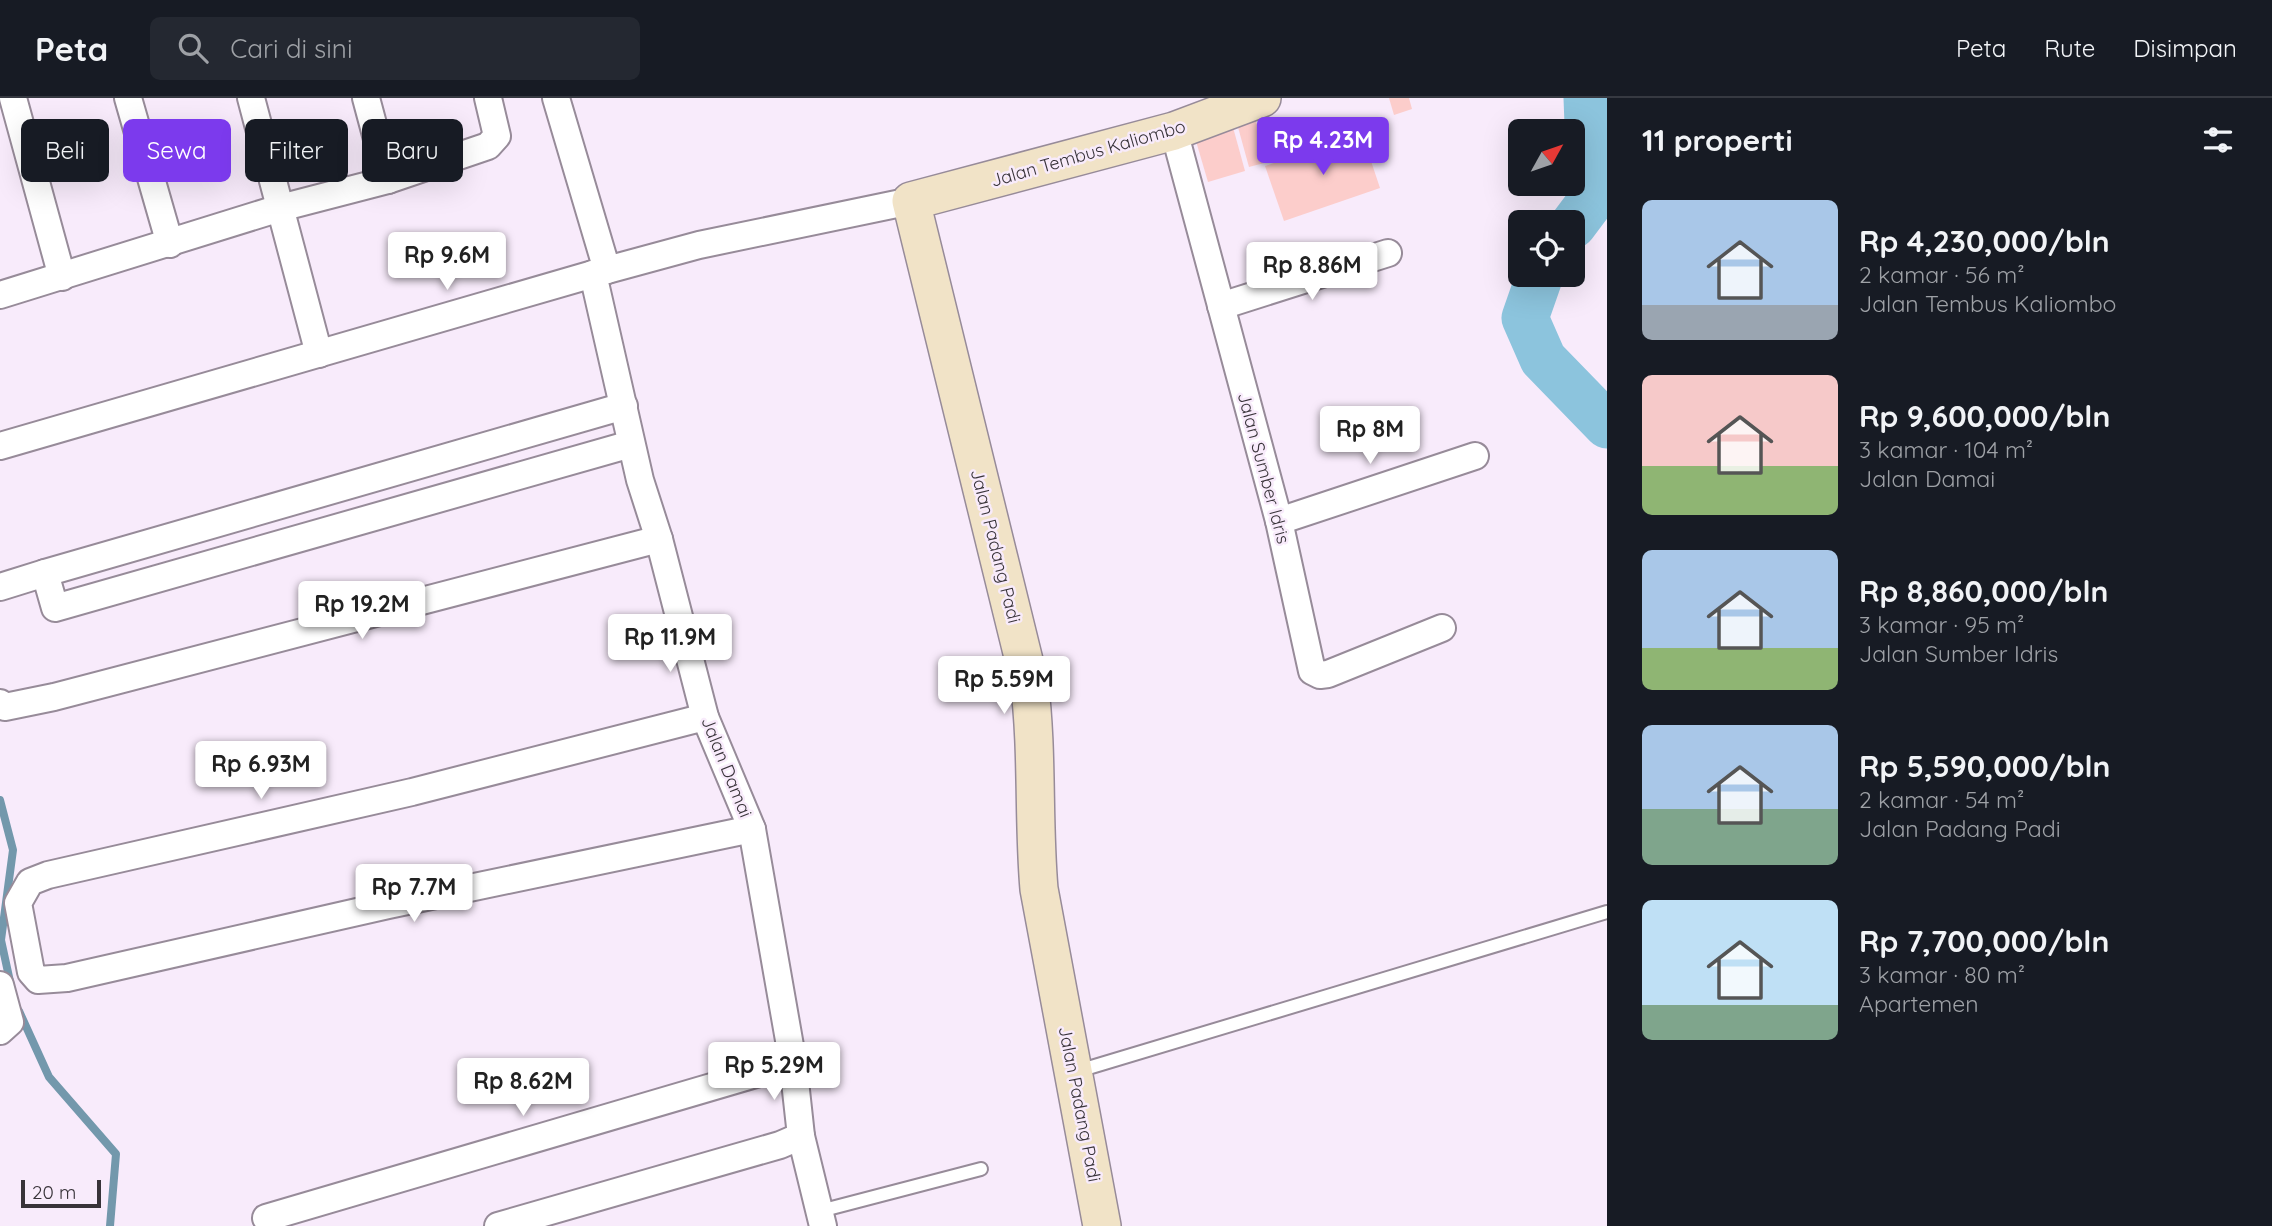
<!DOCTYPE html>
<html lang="id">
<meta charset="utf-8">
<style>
body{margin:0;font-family:Quicksand,sans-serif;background:#242831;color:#f1f3f6;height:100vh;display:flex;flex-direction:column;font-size:26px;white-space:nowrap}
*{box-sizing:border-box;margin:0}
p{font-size:23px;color:#9ea1a6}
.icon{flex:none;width:38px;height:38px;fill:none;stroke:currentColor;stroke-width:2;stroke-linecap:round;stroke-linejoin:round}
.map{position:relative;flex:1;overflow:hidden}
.drawer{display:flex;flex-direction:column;background:#171b24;width:665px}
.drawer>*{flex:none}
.hud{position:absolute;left:21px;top:21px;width:665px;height:63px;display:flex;gap:14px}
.needle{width:46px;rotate:50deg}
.fabs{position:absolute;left:1508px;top:21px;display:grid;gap:14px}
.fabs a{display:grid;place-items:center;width:77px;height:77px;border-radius:10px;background:#171b24;box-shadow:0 7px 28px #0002;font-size:35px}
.scale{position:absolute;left:21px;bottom:18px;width:80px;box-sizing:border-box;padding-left:7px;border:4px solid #383339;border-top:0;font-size:19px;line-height:24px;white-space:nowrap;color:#383339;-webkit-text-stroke:5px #f8ebfb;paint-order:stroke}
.price{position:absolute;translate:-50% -60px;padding:0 16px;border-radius:7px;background:#fff;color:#222;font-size:23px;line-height:46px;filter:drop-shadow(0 2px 4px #0008)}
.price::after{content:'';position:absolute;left:50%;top:42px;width:21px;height:16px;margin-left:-10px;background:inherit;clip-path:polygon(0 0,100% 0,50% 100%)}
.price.active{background:#7c3aed;color:#fff}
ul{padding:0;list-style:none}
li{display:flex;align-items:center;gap:21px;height:175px;padding:0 35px}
li span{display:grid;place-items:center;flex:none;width:196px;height:140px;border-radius:10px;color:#555}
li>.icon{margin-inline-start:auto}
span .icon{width:84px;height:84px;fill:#fffc;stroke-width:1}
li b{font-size:30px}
h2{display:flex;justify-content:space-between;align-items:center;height:84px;padding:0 35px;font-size:30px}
.pill{padding:0 24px;border-radius:10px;background:#171b24;box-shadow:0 7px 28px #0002;font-size:24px;line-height:63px}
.pill.active{background:#7c3aed;color:#fff}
header{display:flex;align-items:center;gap:42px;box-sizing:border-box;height:98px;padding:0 35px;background:#171b24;border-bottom:2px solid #363941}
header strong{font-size:33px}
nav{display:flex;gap:38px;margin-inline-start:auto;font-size:24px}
.search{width:490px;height:63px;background:#242831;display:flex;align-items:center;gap:18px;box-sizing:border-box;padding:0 24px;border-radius:10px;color:#9ea1a6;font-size:26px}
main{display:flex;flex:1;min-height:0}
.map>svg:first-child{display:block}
</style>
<header>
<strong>Peta</strong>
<div class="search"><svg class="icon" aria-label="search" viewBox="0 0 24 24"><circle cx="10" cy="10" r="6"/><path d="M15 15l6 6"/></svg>Cari di sini</div>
<nav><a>Peta</a><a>Rute</a><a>Disimpan</a></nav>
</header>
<main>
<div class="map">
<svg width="1607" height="1128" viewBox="0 0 1607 1128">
<rect width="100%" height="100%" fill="#f8ebfb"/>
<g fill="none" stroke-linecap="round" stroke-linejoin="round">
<g stroke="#7398ac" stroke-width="8">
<path d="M0,702L13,752L1,842L11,888"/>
<path d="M19,913L49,979L116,1056L110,1128"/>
</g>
<g stroke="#8cc4dd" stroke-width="47">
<path d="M1573,127L1591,103L1587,0"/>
<path d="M1540,177L1525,220L1543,261L1607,327"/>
</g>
</g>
<g fill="#fccdcb">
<path d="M1389,0H1409L1412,11L1394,17Z"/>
<path d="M1254,17L1268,64L1249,69L1236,22Z"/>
<path d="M1231,22L1245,73L1208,84L1193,33Z"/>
<path d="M1362,36L1380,90L1284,123L1265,68Z"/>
</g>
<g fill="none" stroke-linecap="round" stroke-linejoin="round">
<defs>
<g id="lane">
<path d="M1078,973L1607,814"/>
<path d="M820,1113L981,1071"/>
</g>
<g id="street">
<path d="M13,0L62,179"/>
<path d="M128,0L170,146"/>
<path d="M251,0L319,256"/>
<path d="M366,0L388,82"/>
<path d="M556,0L607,172"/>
<path d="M1174,33L1279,423L1312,573L1320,577L1328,576L1442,530"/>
<path d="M593,176L640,382L659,441L705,619L752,731L793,965L801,1038L823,1128"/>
<path d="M0,197L280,110L388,82L488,48L497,38L488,0"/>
<path d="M1221,208L1388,155"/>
<path d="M624,308L45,475L55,510L631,346"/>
<path d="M0,348L607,172L699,147L911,103"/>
<path d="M1279,423L1475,358"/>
<path d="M0,489L45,475"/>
<path d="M0,605L5,609L54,599L659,441"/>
<path d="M705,619L412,694L48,777L30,784L18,805L31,874L38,882L67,880L388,807L752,731"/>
<path d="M0,887L10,924L0,933"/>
<path d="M266,1120L793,965"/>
<path d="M498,1128L780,1047L801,1038"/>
</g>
<path id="secondary" d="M1102,1128L1039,791C1033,722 1038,652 1029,583L911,103L1174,33L1262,0"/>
</defs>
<use href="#lane" stroke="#978b99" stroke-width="16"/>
<use href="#street" stroke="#978b99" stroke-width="30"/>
<use href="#secondary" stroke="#978b99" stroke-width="40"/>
<use href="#lane" stroke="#fff" stroke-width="12"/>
<use href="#street" stroke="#fff" stroke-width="26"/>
<use href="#secondary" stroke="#f1e3c7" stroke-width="37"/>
</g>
<g text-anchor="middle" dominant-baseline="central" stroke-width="5" stroke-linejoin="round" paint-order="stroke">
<g font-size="18" fill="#383339" stroke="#f8ebfb">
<text transform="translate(1088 55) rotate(-16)">Jalan Tembus Kaliombo</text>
<text transform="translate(1264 370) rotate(75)">Jalan Sumber Idris</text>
<text transform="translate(996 448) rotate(76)">Jalan Padang Padi</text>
<text transform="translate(727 669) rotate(68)">Jalan Damai</text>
<text transform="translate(1080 1006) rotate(79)">Jalan Padang Padi</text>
</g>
</g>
</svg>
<div class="fabs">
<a><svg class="needle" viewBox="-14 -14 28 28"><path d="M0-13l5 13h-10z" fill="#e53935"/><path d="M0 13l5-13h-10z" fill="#9ea1a6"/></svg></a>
<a><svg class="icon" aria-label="locate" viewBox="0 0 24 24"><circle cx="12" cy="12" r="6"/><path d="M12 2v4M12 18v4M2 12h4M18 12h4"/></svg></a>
</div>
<div class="scale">20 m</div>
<b class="price active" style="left:1323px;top:79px">Rp 4.23M</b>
<b class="price" style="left:447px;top:194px">Rp 9.6M</b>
<b class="price" style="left:1312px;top:204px">Rp 8.86M</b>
<b class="price" style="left:1370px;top:368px">Rp 8M</b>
<b class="price" style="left:362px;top:543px">Rp 19.2M</b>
<b class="price" style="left:670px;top:576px">Rp 11.9M</b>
<b class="price" style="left:1004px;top:618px">Rp 5.59M</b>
<b class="price" style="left:261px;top:703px">Rp 6.93M</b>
<b class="price" style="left:414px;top:826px">Rp 7.7M</b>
<b class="price" style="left:774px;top:1004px">Rp 5.29M</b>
<b class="price" style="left:523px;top:1020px">Rp 8.62M</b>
<div class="hud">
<a class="pill">Beli</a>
<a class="pill active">Sewa</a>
<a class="pill">Filter</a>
<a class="pill">Baru</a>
</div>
</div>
<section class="drawer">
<h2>11 properti<svg class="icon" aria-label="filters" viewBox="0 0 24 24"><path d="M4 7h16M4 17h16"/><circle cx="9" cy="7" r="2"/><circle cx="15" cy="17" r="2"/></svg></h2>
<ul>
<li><span style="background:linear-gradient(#a9c7e8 75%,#9aa5b1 0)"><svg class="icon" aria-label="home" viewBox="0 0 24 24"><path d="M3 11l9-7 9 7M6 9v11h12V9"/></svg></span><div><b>Rp 4,230,000/bln</b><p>2 kamar · 56 m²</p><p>Jalan Tembus Kaliombo</p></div></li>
<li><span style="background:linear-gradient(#f6c9c9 65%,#8fb573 0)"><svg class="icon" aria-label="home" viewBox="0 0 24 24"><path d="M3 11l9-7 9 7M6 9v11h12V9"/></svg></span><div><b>Rp 9,600,000/bln</b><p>3 kamar · 104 m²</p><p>Jalan Damai</p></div></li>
<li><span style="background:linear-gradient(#a9c7e8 70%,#8fb573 0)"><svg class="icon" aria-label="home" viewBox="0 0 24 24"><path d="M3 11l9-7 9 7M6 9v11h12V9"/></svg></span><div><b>Rp 8,860,000/bln</b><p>3 kamar · 95 m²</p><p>Jalan Sumber Idris</p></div></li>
<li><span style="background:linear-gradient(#a9c7e8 60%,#7fa58c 0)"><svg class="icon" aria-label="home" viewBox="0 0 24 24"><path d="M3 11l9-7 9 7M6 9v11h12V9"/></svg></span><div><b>Rp 5,590,000/bln</b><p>2 kamar · 54 m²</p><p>Jalan Padang Padi</p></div></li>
<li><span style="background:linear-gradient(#bfe0f5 75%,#7fa58c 0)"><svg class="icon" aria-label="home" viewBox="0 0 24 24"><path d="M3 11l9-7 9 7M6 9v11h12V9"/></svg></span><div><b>Rp 7,700,000/bln</b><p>3 kamar · 80 m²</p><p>Apartemen</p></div></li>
</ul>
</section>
</main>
